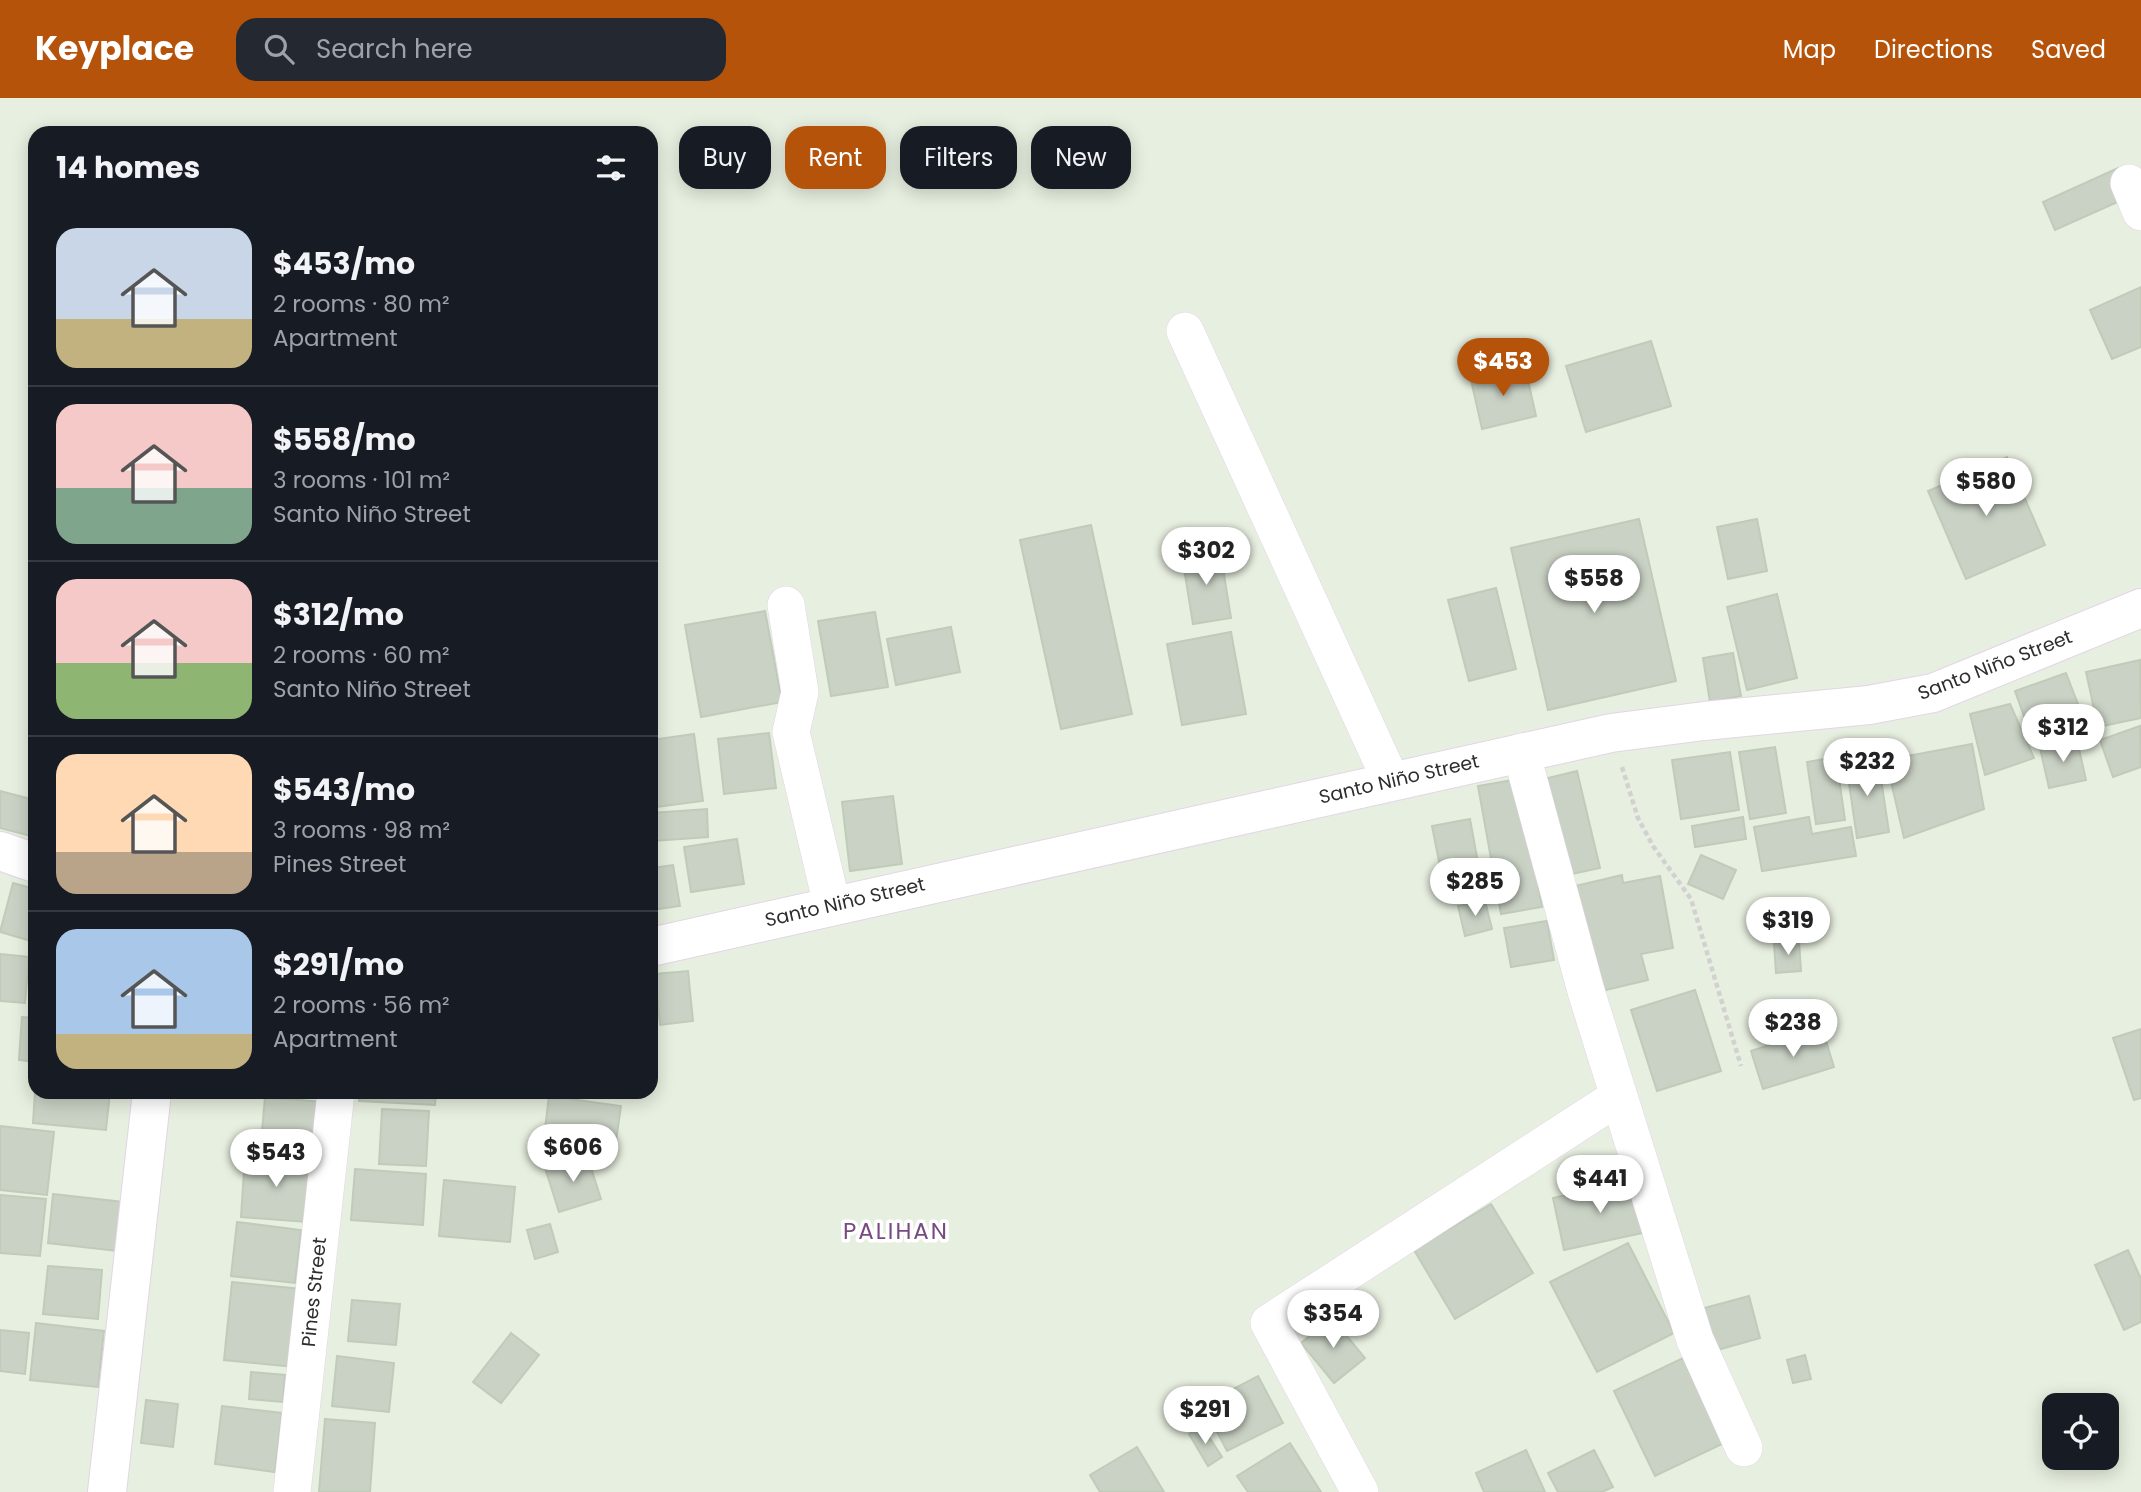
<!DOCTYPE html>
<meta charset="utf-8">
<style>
body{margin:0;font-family:Poppins,sans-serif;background:#242831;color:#f1f3f6;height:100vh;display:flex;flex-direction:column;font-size:26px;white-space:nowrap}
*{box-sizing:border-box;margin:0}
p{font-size:23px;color:#9ea1a6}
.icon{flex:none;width:38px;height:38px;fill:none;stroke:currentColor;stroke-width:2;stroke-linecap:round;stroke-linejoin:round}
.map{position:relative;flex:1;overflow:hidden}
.details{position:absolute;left:28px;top:28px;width:630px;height:973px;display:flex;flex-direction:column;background:#171b24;border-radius:21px;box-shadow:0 4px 18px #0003}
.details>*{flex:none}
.top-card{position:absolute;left:679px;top:28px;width:665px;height:63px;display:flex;gap:14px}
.fabs{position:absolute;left:2042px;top:1295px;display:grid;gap:14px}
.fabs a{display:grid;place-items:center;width:77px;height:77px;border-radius:14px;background:#171b24;box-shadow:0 4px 18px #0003;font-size:35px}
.price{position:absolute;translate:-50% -60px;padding:0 16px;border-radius:24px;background:#fff;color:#222;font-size:23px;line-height:46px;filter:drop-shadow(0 2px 4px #0008)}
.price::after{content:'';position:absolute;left:50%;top:42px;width:21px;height:16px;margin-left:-10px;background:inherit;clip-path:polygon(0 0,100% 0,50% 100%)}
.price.selected{background:#b45309;color:#fff}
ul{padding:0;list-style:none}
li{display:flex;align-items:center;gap:21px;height:175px;padding:0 28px}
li+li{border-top:2px solid #363941}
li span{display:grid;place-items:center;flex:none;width:196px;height:140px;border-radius:21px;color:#555}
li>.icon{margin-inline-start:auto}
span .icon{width:84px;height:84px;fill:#fffc;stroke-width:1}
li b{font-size:30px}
h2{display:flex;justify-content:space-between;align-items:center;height:84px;padding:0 28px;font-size:30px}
.tag{padding:0 24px;border-radius:21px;background:#171b24;box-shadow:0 4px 18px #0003;font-size:24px;line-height:63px}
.tag.selected{background:#b45309;color:#fff}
header{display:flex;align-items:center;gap:42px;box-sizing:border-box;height:98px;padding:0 35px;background:#b45309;color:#fff}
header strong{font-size:33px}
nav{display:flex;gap:38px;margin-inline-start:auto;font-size:24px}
.search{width:490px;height:63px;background:#242831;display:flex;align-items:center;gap:18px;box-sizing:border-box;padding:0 24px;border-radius:21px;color:#9ea1a6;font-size:26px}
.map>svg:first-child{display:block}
</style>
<header>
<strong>Keyplace</strong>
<div class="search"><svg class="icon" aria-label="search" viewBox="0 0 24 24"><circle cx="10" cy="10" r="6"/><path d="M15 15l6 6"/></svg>Search here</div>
<nav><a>Map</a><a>Directions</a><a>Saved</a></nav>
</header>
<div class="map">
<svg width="2141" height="1394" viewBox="0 0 2141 1394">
<rect width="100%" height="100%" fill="#e7efe0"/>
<g fill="#cad2c5" stroke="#c0cbb9" stroke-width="2">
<path d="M2118,70L2131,98L2055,132L2043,104Z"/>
<path d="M2141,189V249L2112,261L2090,212Z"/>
<path d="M1651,243L1671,308L1586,334L1566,268Z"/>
<path d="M1525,269L1536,318L1482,331L1471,282Z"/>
<path d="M2007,359L2045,447L1966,481L1928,393Z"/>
<path d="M1639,421L1676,583L1548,612L1511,450Z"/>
<path d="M1757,421L1767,473L1728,481L1717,429Z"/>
<path d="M1091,427L1132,616L1061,631L1020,442Z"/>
<path d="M1220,452L1231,520L1193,526L1182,458Z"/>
<path d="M1496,490L1516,571L1469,583L1448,502Z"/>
<path d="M1777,496L1797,580L1747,592L1727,509Z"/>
<path d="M765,513L782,604L701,619L685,527Z"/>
<path d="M875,514L888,589L831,598L818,523Z"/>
<path d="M951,529L960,574L896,587L887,541Z"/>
<path d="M1231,534L1246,616L1182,627L1167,546Z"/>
<path d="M1733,555L1741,598L1710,604L1703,560Z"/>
<path d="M2140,562L2141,620L2098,629L2086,574Z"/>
<path d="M2066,575L2081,614L2029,632L2015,593Z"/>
<path d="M2010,606L2034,660L1985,677L1970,616Z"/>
<path d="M2140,628L2141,669L2113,679L2100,642Z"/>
<path d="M769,635L776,690L724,696L718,641Z"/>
<path d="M694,636L703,703L657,709L651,663V642Z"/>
<path d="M2077,642L2086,682L2049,690L2040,650Z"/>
<path d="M1972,646L1984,711L1904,740L1886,662Z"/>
<path d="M1775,649L1786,715L1750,721L1739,654Z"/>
<path d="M1730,654L1739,712L1681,721L1672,662Z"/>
<path d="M1836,659L1845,722L1816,726L1807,664Z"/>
<path d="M1878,661L1889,734L1857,740L1846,665Z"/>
<path d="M1577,673L1600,770L1562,778L1540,682Z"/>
<path d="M1519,681L1542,809L1501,816L1478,688Z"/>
<path d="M0,693L35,702V739L0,730Z"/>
<path d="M893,698L902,766L850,773L842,704Z"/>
<path d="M707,711L708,739L653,743L652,715Z"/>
<path d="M1743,719L1746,741L1695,749L1692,728Z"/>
<path d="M1809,719L1812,736L1851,729L1856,758L1762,773L1754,729Z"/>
<path d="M1470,721L1483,792L1446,799L1432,728Z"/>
<path d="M737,741L744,786L691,794L684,749Z"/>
<path d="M1701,757L1736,772L1723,801L1688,786Z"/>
<path d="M673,767L680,808L651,812V770Z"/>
<path d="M1622,777L1623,785L1660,778L1673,850L1641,856L1648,882L1593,895L1567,790Z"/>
<path d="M13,785L35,791V830L31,843L0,834Z"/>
<path d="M1485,803L1492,831L1465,838L1458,808Z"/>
<path d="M1547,823L1554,862L1511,869L1504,830Z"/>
<path d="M1799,843L1801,873L1776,875L1774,845Z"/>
<path d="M0,856L29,859L25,905L0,903Z"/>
<path d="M688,873L693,923L660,927L655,876Z"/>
<path d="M1695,892L1721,973L1657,993L1631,912Z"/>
<path d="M22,919L35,920V964L19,962Z"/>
<path d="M1822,930L1834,969L1763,991L1751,953Z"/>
<path d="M2141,931V1000L2134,1002L2113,940Z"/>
<path d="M35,994H110L106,1032L33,1025Z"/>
<path d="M360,994H436L435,1007L359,1003Z"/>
<path d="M549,998L621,1008L614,1057L543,1047Z"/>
<path d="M265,999L322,1004L318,1050L261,1045Z"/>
<path d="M382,1011L429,1013L426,1068L379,1066Z"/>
<path d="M0,1028L54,1034L47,1097L0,1092Z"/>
<path d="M587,1057L601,1101L559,1114L545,1070Z"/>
<path d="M245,1058L311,1063L307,1124L241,1119Z"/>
<path d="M355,1071L426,1076L423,1127L351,1122Z"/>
<path d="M1636,1081L1647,1134L1564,1152L1553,1100Z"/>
<path d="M444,1082L515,1089L510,1144L439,1138Z"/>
<path d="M53,1096L123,1104L117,1153L48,1145Z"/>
<path d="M0,1097L46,1101L40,1158L0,1155Z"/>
<path d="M1491,1106L1533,1175L1455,1221L1414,1152Z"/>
<path d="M237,1124L301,1132L295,1185L231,1178Z"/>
<path d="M550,1126L558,1154L535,1161L527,1132Z"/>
<path d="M1628,1145L1674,1235L1597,1274L1550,1184Z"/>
<path d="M2128,1152L2141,1181V1224L2124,1232L2095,1167Z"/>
<path d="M48,1168L102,1172L98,1221L43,1216Z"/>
<path d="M232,1184L302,1191L294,1269L224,1262Z"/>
<path d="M1749,1198L1760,1240L1714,1253L1701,1211Z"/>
<path d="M352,1202L400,1206L396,1247L348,1243Z"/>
<path d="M1332,1220L1365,1260L1334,1285L1301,1245Z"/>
<path d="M36,1225L104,1233L98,1289L30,1282Z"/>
<path d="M0,1232L29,1235L25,1276L0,1273Z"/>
<path d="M511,1235L539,1257L501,1305L473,1284Z"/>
<path d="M1805,1257L1811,1281L1793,1285L1787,1262Z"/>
<path d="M337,1258L394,1265L389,1314L332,1308Z"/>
<path d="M1683,1260L1724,1345L1655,1378L1614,1293Z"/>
<path d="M251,1274L285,1277L283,1304L249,1301Z"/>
<path d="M1258,1278L1283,1325L1227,1353L1203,1307Z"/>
<path d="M146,1302L178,1306L173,1349L141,1345Z"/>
<path d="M222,1308L282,1315L275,1374L215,1366Z"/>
<path d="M325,1321L375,1325L370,1394H319Z"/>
<path d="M1202,1328L1222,1359L1208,1368L1189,1336Z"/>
<path d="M1290,1345L1321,1394H1248L1237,1378Z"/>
<path d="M1137,1349L1164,1394H1100L1090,1377Z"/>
<path d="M1526,1352L1545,1394H1484L1476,1375Z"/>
<path d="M1594,1352L1613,1389L1602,1394H1558L1548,1375Z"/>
</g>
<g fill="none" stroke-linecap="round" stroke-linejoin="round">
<defs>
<g id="minor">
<path d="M2129,85L2141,114"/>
<path d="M1185,233L1391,683"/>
<path d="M786,507L800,594L791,634L832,807"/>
<path d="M1521,654L1586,893L1695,1242L1744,1350"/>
<path d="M292,1394L336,994"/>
<path d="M1360,1394L1269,1225L1618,999"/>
</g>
<g id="tertiary">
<path d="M0,753L35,765"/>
<path d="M651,849L1611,635L1704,623L1869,607L1933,595L2141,510"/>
<path d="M107,1394L152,994"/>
</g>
</defs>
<use href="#minor" stroke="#e3d5e6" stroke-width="38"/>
<use href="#tertiary" stroke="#e3d5e6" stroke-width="40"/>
<path stroke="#d1d1d1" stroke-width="4.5" stroke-dasharray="5 3.5" stroke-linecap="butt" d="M1622,669L1638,720L1653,748L1691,801L1741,968"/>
<use href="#minor" stroke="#fff" stroke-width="37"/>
<use href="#tertiary" stroke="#fff" stroke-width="38"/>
</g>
<g text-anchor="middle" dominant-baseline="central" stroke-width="7" stroke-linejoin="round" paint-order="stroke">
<g font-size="19" fill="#2e2e2e" stroke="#fff">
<text transform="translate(1995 567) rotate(-21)">Santo Niño Street</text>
<text transform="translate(1399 681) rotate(-13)">Santo Niño Street</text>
<text transform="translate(845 804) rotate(-13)">Santo Niño Street</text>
<text transform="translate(314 1194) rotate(-84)">Pines Street</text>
</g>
<g font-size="23" letter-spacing="2" fill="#774b81" stroke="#fff">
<text x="896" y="1133">PALIHAN</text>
</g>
</g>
</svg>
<div class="fabs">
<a><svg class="icon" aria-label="locate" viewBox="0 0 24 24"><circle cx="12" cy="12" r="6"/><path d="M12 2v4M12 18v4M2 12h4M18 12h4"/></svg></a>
</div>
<b class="price selected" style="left:1503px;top:300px">$453</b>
<b class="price" style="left:1986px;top:420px">$580</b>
<b class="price" style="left:1206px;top:489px">$302</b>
<b class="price" style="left:1594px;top:517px">$558</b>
<b class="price" style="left:2063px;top:666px">$312</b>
<b class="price" style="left:1867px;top:700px">$232</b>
<b class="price" style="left:1475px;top:820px">$285</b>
<b class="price" style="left:1788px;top:859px">$319</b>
<b class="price" style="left:1793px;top:961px">$238</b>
<b class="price" style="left:573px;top:1086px">$606</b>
<b class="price" style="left:276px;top:1091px">$543</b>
<b class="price" style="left:1600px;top:1117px">$441</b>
<b class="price" style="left:1333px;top:1252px">$354</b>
<b class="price" style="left:1205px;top:1348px">$291</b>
<div class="top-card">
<a class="tag">Buy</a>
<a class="tag selected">Rent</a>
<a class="tag">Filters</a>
<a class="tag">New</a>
</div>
<section class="details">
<h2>14 homes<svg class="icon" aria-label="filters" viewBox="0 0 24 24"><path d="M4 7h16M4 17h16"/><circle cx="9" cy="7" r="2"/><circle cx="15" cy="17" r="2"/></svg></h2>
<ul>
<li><span style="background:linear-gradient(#c9d6e8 65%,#c2b280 0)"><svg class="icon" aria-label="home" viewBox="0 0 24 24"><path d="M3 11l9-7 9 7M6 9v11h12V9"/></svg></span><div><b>$453/mo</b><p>2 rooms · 80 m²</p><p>Apartment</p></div></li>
<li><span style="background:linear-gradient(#f6c9c9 60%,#7fa58c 0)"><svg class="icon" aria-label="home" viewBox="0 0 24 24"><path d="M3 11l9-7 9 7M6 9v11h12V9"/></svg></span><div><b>$558/mo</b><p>3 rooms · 101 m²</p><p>Santo Niño Street</p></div></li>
<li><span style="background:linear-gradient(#f6c9c9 60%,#8fb573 0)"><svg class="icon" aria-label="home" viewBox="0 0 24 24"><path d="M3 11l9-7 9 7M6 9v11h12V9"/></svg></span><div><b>$312/mo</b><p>2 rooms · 60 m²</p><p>Santo Niño Street</p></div></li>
<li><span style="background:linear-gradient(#ffd9b3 70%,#b9a48a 0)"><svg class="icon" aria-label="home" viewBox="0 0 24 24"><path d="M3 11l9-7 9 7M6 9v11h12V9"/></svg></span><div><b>$543/mo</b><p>3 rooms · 98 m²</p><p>Pines Street</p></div></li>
<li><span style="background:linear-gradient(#a9c7e8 75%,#c2b280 0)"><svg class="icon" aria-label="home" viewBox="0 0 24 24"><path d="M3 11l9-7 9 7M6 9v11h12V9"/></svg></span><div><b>$291/mo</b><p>2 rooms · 56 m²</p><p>Apartment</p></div></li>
</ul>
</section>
</div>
